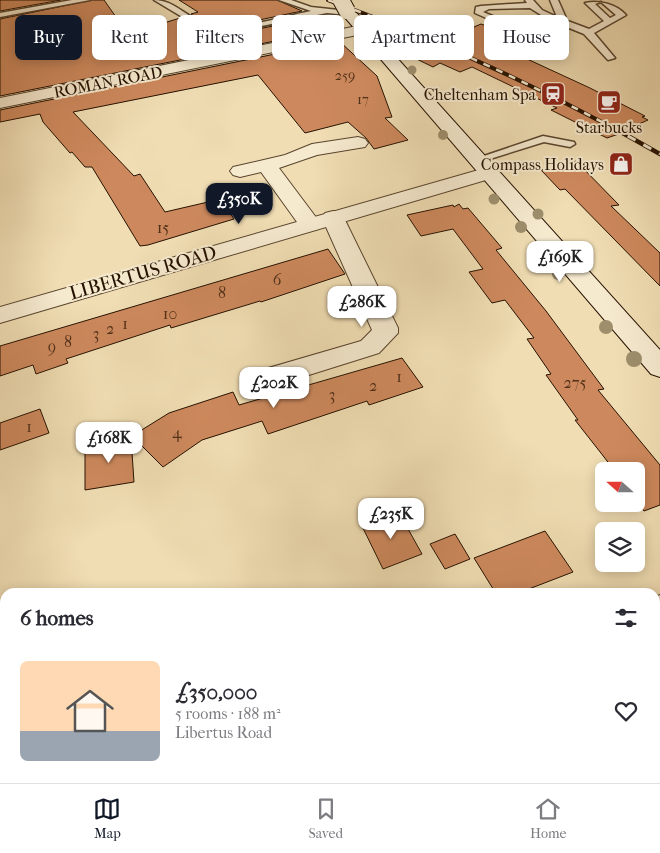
<!DOCTYPE html>
<meta charset="utf-8">
<style>
body{margin:0;font-family:"IM FELL French Canon",serif;background:#f7f7f7;color:#2b2b33;height:100vh;display:flex;flex-direction:column;font-size:19px;white-space:nowrap}
*{box-sizing:border-box;margin:0}
p{font-size:16px;color:#7c7c81}
.icon{flex:none;width:28px;height:28px;fill:none;stroke:currentColor;stroke-width:2;stroke-linecap:round;stroke-linejoin:round}
.map{position:relative;flex:1;overflow:hidden}
.sheet{position:absolute;left:0px;top:588px;width:660px;height:196px;display:flex;flex-direction:column;background:#fff;border-radius:15px 15px 0 0;box-shadow:0 2px 12px #0003}
.sheet>*{flex:none}
.banner{position:absolute;left:15px;top:15px;width:630px;height:45px;display:flex;gap:10px}
.needle{width:32px;rotate:291deg}
.controls{position:absolute;left:595px;top:462px;display:grid;gap:10px}
.controls a{display:grid;place-items:center;width:50px;height:50px;border-radius:8px;background:#fff;box-shadow:0 2px 12px #0003;font-size:25px}
.price{position:absolute;translate:-50% -42px;padding:0 11px;border-radius:10px;background:#fff;color:#222;font-size:16px;line-height:32px;filter:drop-shadow(0 1px 2px #0008)}
.price::after{content:'';position:absolute;left:50%;top:30px;width:15px;height:11px;margin-left:-8px;background:inherit;clip-path:polygon(0 0,100% 0,50% 100%)}
.price.active{background:#111827;color:#fff}
ul{padding:0;list-style:none}
li{display:flex;align-items:center;gap:15px;height:125px;padding:0 20px}
li span{display:grid;place-items:center;flex:none;width:140px;height:100px;border-radius:8px;color:#555}
li>.icon{margin-inline-start:auto}
span .icon{width:60px;height:60px;fill:#fffc;stroke-width:1}
li b{font-size:21px}
h2{display:flex;justify-content:space-between;align-items:center;height:60px;padding:0 20px;font-size:21px}
.tag{padding:0 18px;border-radius:8px;background:#fff;box-shadow:0 2px 12px #0003;font-size:18px;line-height:45px}
.tag.active{background:#111827;color:#fff}
.menu{display:flex;justify-content:space-around;align-items:center;height:70px;border-top:1px solid #e1e1e2;background:#fff;font-size:14px;color:#7c7c81}
.menu a{display:grid;justify-items:center;gap:2px}
.menu .active{color:#111827}
.map>svg:first-child{display:block}
</style>
<div class="map">
<svg width="660" height="783" viewBox="0 0 660 783">
<rect width="100%" height="100%" fill="#f0ddb3"/>
<filter id="stains"><feTurbulence type="fractalNoise" baseFrequency=".004" numOctaves="4"/><feColorMatrix values="0 0 0 0 .2 0 0 0 0 .09 0 0 0 0 .02 0 0 0 .5 -.17"/></filter>
<radialGradient id="worn" r=".72"><stop offset=".6" stop-color="#630" stop-opacity="0"/><stop offset="1" stop-color="#630" stop-opacity=".3"/></radialGradient>
<g fill="#cd895d" stroke="#251100">
<path d="M0,0H61L0,11Z"/>
<path d="M92,0H104L128,34L180,18L203,32L227,35L309,19L320,32L0,96V19Z"/>
<path d="M179,0H277L302,11L245,23L220,25L197,18L191,14L198,12Z"/>
<path d="M460,21L474,27L481,24L521,39L517,41L534,48L526,52L532,55L525,58L590,88L645,116L642,117L648,120L639,124L642,126L607,138L551,110L557,108L472,67L460,72L440,63L433,67L388,45L435,25L443,28Z"/>
<path d="M339,41L377,76L392,117L385,118L408,140L374,149L366,138L348,122L305,133L258,75L73,112L134,176L140,174L165,212L221,199L234,219L148,245L140,246L92,167H85L72,152L70,153L43,122L40,114L0,122V110Z"/>
<path d="M576,161L619,205L611,206L660,253V286L565,189L560,190L541,170L562,167Z"/>
<path d="M459,204L463,209L468,208L502,248L496,250L546,311L604,389L598,390L660,465V505L644,511L636,501V471H615L575,420H578L546,375L551,374L527,339L534,338L505,300L492,303L469,272L483,269L453,229L421,236L407,215L453,205L454,207Z"/>
<path d="M328,249L345,274L261,302L260,301L171,328L170,325L66,359L68,363L36,374L33,365L0,376V346Z"/>
<path d="M402,358L423,387L369,405L367,401L268,434L262,421L202,440L163,467L132,436L169,413L233,392L239,405Z"/>
<path d="M40,409L49,433L0,450V423Z"/>
<path d="M131,438L134,482L85,490V446Z"/>
<path d="M398,511L422,554L383,569L361,524Z"/>
<path d="M545,531L573,572L521,592H495L474,558Z"/>
<path d="M455,534L470,559L445,569L430,544Z"/>
</g>
<g fill="none" stroke-linecap="round" stroke-linejoin="round">
<defs>
<g id="service">
<path d="M72,0H90L0,17V13Z"/>
<path d="M154,0C176,0 190,21 210,26C234,32 285,16 311,11L279,0H291L311,7L348,11L352,13L348,15L327,13L227,33L204,30Z"/>
<path d="M525,0H533L542,10L557,17L550,0H558L566,18L565,20L589,29L604,21L585,3C599,0 616,4 626,15L594,33L615,58L608,60L584,34L557,23L531,33L518,32L475,13L476,7L481,6L527,3ZM601,2L616,15L610,18L595,4ZM530,8L549,20L530,27H519L483,12L489,9Z"/>
<path d="M543,136L574,142L575,144L570,147L544,142L477,163L472,160Z"/>
</g>
<g id="minor">
<path d="M362,25L367,27L370,30L367,33L0,108V98Z"/>
<path d="M358,137L365,139L368,143L365,147L317,155L279,168L321,224L318,229L310,231L302,229L261,172L240,177L233,175L230,171L233,167L285,155L312,144Z"/>
<path d="M333,211L341,213L344,218L398,328V333L379,353L261,390L251,387L247,380L251,373L361,341L372,330L322,218L325,213Z"/>
<path d="M660,595V628L655,630V597Z"/>
<path d="M250,779H298L297,783H248Z"/>
<path d="M511,779H551L553,783H512Z"/>
</g>
<path id="tertiary" d="M489,167L496,169L499,173L496,177L0,323V307Z"/>
<path id="secondary" d="M347,7L352,8L660,350V377L651,374L342,14L340,11L342,8Z"/>
</defs>
<use href="#service" stroke="#58442d" stroke-width="3"/>
<use href="#minor" stroke="#58442d" stroke-width="2"/>
<use href="#tertiary" stroke="#58442d" stroke-width="2"/>
<use href="#secondary" stroke="#251100" stroke-width="2"/>
<use href="#service" fill="#f5e9ce" fill-rule="evenodd"/>
<use href="#minor" fill="#f5e9ce" fill-rule="evenodd"/>
<use href="#tertiary" fill="#f5e9ce" fill-rule="evenodd"/>
<use href="#secondary" fill="#f5e9ce" fill-rule="evenodd"/>
<defs>
<path id="rail-far1" d="M328,0C427,36 522,79 615,129"/>
<path id="rail" d="M612,127L660,154"/>
</defs>
<use href="#rail-far1" stroke="#251100" stroke-width="4"/>
<use href="#rail" stroke="#251100" stroke-width="4.5"/>
<use href="#rail-far1" stroke="#f5e9ce" stroke-width="2.5" stroke-dasharray="7" stroke-linecap="butt"/>
<use href="#rail" stroke="#f5e9ce" stroke-width="3" stroke-dasharray="9" stroke-linecap="butt"/>
<defs>
<path id="secondary-bridge" d="M341,0L347,11"/>
</defs>
<use href="#secondary-bridge" stroke="#251100" stroke-width="18" stroke-linecap="butt"/>
<use href="#secondary-bridge" stroke="#f5e9ce" stroke-width="16"/>
</g>
<g fill="#9e8e6c">
<circle cx="412" cy="70" r="4.5"/>
<circle cx="443" cy="135" r="5"/>
<circle cx="494" cy="199" r="5.5"/>
<circle cx="538" cy="214" r="5.5"/>
<circle cx="521" cy="227" r="6"/>
<circle cx="558" cy="274" r="6"/>
<circle cx="606" cy="327" r="7"/>
<circle cx="634" cy="359" r="8"/>
</g>
<defs>
<symbol id="station-square" viewBox="-11 -11 22 22"><rect x="-9" y="-9" width="18" height="18" rx="4" fill="#8f2418" stroke="#f5e9ce"/><path d="M-3-6H3Q5-6 5-4V2Q5 4 3 4L4.5 6H3L1.5 4h-3L-3 6H-4.5L-3 4Q-5 4-5 2V-4Q-5-6-3-6ZM-3.5-4v3h7v-3ZM-3.5 1v1.5H-2V1ZM2 1v1.5H3.5V1Z" fill="#fff"/></symbol>
<symbol id="cafe-square" viewBox="-11 -11 22 22"><rect x="-9" y="-9" width="18" height="18" rx="4" fill="#8f2418" stroke="#f5e9ce"/><path d="M-5.5-4.5H6V0H3Q3 3.5 0 3.5H-2.5Q-5.5 3.5-5.5 0ZM3-3.2v2h1.7v-2ZM-6 4.5H4V6H-6Z" fill="#fff"/></symbol>
<symbol id="shop-square" viewBox="-11 -11 22 22"><rect x="-9" y="-9" width="18" height="18" rx="4" fill="#8f2418" stroke="#f5e9ce"/><path d="M-5-2.5h2.3a2.7 3.5 0 0 1 5.4 0H5L5.5 6h-11ZM-1.5-2.5h3a1.5 2.3 0 0 0-3 0Z" fill="#fff"/></symbol>
</defs>
<g fill-rule="evenodd">
<use href="#station-square" x="539" y="80" width="28" height="28"/>
<use href="#cafe-square" x="595" y="88" width="28" height="28"/>
<use href="#shop-square" x="607" y="150" width="28" height="28"/>
</g>
<g text-anchor="middle" dominant-baseline="central" stroke-width="4" stroke-linejoin="round" paint-order="stroke">
<g font-size="14" fill="#4f2f17">
<text x="345" y="75">259</text>
<text x="363" y="99">17</text>
</g>
<g font-size="16" fill="#251100" stroke="#f5e9ce">
<text transform="translate(108 82) rotate(-11)">ROMAN ROAD</text>
</g>
<g font-size="16" fill="#251100" stroke="#f5e9ce" text-anchor="end">
<text x="536" y="94">Cheltenham Spa</text>
<text x="609" y="127" text-anchor="middle">Starbucks</text>
<text x="604" y="164">Compass Holidays</text>
</g>
<g font-size="16" fill="#4f2f17">
<text x="163" y="227">15</text>
<text x="277" y="279">6</text>
<text x="222" y="292">8</text>
<text x="170" y="313">10</text>
<text x="125" y="323">1</text>
<text x="110" y="328">2</text>
<text x="96" y="333">3</text>
<text x="68" y="341">8</text>
<text x="52" y="346">9</text>
<text x="399" y="376">1</text>
<text x="575" y="382">275</text>
<text x="373" y="385">2</text>
<text x="332" y="394">3</text>
<text x="29" y="426">1</text>
<text x="177" y="432">4</text>
</g>
<g font-size="19" fill="#251100" stroke="#f5e9ce">
<text transform="translate(143 273) rotate(-16)">LIBERTUS ROAD</text>
</g>
</g>
<rect width="100%" height="100%" filter="url(#stains)"/>
<rect width="100%" height="100%" fill="url(#worn)"/>
</svg>
<div class="controls">
<a><svg class="needle" viewBox="-14 -14 28 28"><path d="M0-13l5 13h-10z" fill="#e53935"/><path d="M0 13l5-13h-10z" fill="#7c7c81"/></svg></a>
<a><svg class="icon" aria-label="layers" viewBox="0 0 24 24"><path d="M12 4l9 5-9 5-9-5zM3 14l9 5 9-5"/></svg></a>
</div>
<b class="price active" style="left:239px;top:225px">£350K</b>
<b class="price" style="left:560px;top:283px">£169K</b>
<b class="price" style="left:362px;top:328px">£286K</b>
<b class="price" style="left:274px;top:409px">£202K</b>
<b class="price" style="left:109px;top:464px">£168K</b>
<b class="price" style="left:391px;top:540px">£235K</b>
<div class="banner">
<a class="tag active">Buy</a>
<a class="tag">Rent</a>
<a class="tag">Filters</a>
<a class="tag">New</a>
<a class="tag">Apartment</a>
<a class="tag">House</a>
</div>
<section class="sheet">
<h2>6 homes<svg class="icon" aria-label="filters" viewBox="0 0 24 24"><path d="M4 7h16M4 17h16"/><circle cx="9" cy="7" r="2"/><circle cx="15" cy="17" r="2"/></svg></h2>
<ul>
<li><span style="background:linear-gradient(#ffd9b3 70%,#9aa5b1 0)"><svg class="icon" aria-label="home" viewBox="0 0 24 24"><path d="M3 11l9-7 9 7M6 9v11h12V9"/></svg></span><div><b>£350,000</b><p>5 rooms · 188 m²</p><p>Libertus Road</p></div><svg class="icon" aria-label="heart" viewBox="0 0 24 24"><path d="M12 20l-8-8c-3-5 5-10 8-4 3-6 11-1 8 4z"/></svg></li>
</ul>
</section>
</div>
<nav class="menu">
<a class="active"><svg class="icon" aria-label="map" viewBox="0 0 24 24"><path d="M3 6l6-2 6 2 6-2v14l-6 2-6-2-6 2zM9 4v14M15 6v14"/></svg>Map</a>
<a><svg class="icon" aria-label="saved" viewBox="0 0 24 24"><path d="M7 4h10v16l-5-4-5 4z"/></svg>Saved</a>
<a><svg class="icon" aria-label="home" viewBox="0 0 24 24"><path d="M3 11l9-7 9 7M6 9v11h12V9"/></svg>Home</a>
</nav>
